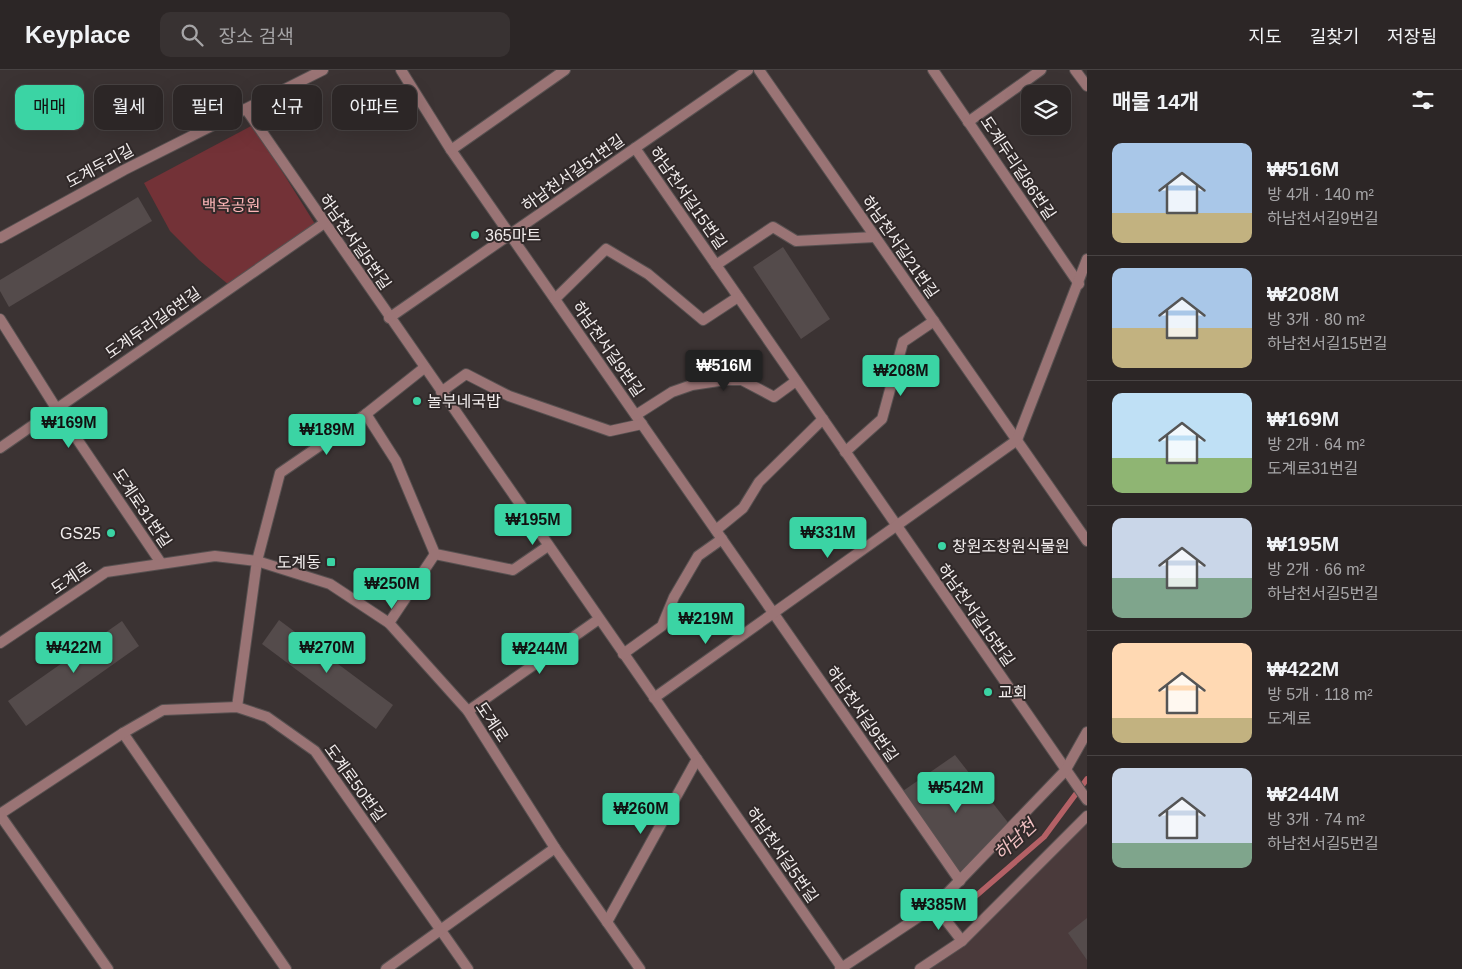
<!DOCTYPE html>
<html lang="ko">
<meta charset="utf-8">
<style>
body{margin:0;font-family:Helvetica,"Noto Sans KR",sans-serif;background:#383232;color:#f1f3f6;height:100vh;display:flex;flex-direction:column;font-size:19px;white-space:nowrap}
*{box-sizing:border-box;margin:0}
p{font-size:16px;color:#a6a5a7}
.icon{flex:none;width:28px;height:28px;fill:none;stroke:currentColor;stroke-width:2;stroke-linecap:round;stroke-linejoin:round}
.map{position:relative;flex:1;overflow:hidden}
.sheet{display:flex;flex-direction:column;background:#2c2626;width:375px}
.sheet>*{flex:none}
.top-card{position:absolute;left:15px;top:15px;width:475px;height:45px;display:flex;gap:10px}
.tools{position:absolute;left:1021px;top:15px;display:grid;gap:10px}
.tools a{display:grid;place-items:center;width:50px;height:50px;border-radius:10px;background:#2c2626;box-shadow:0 5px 20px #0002,0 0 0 1px #484343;font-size:25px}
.price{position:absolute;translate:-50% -42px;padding:0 11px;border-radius:5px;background:#3bd4a4;color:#111;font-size:16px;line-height:32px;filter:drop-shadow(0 1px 2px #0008)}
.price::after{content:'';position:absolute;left:50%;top:30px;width:15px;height:11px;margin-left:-8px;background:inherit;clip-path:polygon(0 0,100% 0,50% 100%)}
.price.on{background:#222;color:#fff}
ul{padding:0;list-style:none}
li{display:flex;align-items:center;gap:15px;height:125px;padding:0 25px}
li+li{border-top:1px solid #484343}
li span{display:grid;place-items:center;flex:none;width:140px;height:100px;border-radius:10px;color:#555}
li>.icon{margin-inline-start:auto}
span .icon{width:60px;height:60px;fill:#fffc;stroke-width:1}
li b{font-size:21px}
h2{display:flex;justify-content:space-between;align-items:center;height:60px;padding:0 25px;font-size:21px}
.pill{padding:0 18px;border-radius:10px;background:#2c2626;box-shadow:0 5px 20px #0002,0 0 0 1px #484343;font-size:18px;line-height:45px}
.pill.on{background:#3bd4a4;color:#111}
header{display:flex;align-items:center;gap:30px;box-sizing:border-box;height:70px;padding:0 25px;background:#2c2626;border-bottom:1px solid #484343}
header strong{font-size:24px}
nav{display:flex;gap:28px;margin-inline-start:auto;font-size:18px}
.search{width:350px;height:45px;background:#383232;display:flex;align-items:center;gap:12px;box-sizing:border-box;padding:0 18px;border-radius:10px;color:#a6a5a7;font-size:19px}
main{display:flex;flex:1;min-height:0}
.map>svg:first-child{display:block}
</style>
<header>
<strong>Keyplace</strong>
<div class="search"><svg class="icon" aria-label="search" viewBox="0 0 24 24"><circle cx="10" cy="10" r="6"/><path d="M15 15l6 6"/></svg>장소 검색</div>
<nav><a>지도</a><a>길찾기</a><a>저장됨</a></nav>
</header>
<main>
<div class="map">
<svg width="1087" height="899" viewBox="0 0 1087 899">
<rect width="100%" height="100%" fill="#3b3333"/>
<path fill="#4a3a3b" d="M1087,746V899H920L962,871Z"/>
<path fill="#733237" d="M253,55L315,154L229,215L199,190L170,161L144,113Z"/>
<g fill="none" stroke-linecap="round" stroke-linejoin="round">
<path stroke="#b46166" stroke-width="5.5" d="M955,844L1044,767L1087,709"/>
</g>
<g fill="#544b4b">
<path d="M138,127L152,151L9,237L0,221V210Z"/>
<path d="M783,177L830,249L801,269L753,197Z"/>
<path d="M279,550L393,635L376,659L262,574Z"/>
<path d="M122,551L139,576L26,656L8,631Z"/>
<path d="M955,685L1010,755L960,809L900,723Z"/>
<path d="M1087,848V890L1068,863Z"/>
</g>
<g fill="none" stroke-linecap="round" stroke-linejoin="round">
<defs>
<g id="minor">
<path d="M401,0L451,80L960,811"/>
<path d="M759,0L1087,471"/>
<path d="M933,0L1079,214"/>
<path d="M1075,0L1087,16"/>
<path d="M246,39L842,898"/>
<path d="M968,52L1041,0"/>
<path d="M635,78L1087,730"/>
<path d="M451,80L565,0"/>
<path d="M0,168L124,100L323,0"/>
<path d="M716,195L773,157L796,171L875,167"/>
<path d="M555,229L606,179L648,204L703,250L738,227"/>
<path d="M389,248L748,0"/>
<path d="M0,249L56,338L161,493"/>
<path d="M441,322L466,304L509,326L610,361L642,354"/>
<path d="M366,344L396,391L435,484L513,500L548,476"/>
<path d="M636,345L672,322L692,315L725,310H742L774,327L796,311"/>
<path d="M0,378L323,154"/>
<path d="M845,382L882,349L903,272L934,251"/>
<path d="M716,460L743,438L759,412L823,349"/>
<path d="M389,553L435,484"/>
<path d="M623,584L662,556L674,527L698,486L722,469"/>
<path d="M654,628L1017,370L1087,189"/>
<path d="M237,637L257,491L280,403L366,344L424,298"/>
<path d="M468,641L599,549"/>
<path d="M123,663L286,899"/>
<path d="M0,744L123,663L163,640L237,637L267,647L315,681L468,899"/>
<path d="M0,745L108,899"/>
<path d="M935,836L962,871"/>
<path d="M607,852L697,689"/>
<path d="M386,899L555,778"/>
</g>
<g id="tertiary">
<path d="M0,573L106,502L215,486L257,491L330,514L389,553L468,641L555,778L640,899"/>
<path d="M840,899L935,836L1065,701L1087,662"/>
<path d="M920,899L962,871L1087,746"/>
</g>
</defs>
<use href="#minor" stroke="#585151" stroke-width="12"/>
<use href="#tertiary" stroke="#585151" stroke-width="12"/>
<use href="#minor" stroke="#9a7475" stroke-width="10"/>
<use href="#tertiary" stroke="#9a7475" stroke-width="10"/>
</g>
<g fill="#3bd4a4" stroke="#302929" stroke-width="2">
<circle cx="475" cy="165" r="5"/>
<circle cx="417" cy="331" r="5"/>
<circle cx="111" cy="463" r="5"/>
<circle cx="942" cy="476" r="5"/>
<rect x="326" y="487" width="10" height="10" rx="2.5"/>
<circle cx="988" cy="622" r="5"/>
</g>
<g text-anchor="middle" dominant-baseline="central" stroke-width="4" stroke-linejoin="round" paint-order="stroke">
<g font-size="16" fill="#f1ecec" stroke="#302929">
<text transform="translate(100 96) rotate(-28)">도계두리길</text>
<text transform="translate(1018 98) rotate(56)">도계두리길86번길</text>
<text transform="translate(573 103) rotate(-35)">하남천서길51번길</text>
<text transform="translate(688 128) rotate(55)">하남천서길15번길</text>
<text transform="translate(355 172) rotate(55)">하남천서길5번길</text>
<text transform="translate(900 177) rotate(55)">하남천서길21번길</text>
<text transform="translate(153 253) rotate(-35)">도계두리길6번길</text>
<text transform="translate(608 279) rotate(55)">하남천서길9번길</text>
<text transform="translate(142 438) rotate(56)">도계로31번길</text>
<text transform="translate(71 508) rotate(-34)">도계로</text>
<text transform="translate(976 545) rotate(55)">하남천서길15번길</text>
<text transform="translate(862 644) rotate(55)">하남천서길9번길</text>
<text transform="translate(492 652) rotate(56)">도계로</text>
<text transform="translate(355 713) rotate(54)">도계로50번길</text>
<text transform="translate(782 785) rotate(55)">하남천서길5번길</text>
</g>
<g font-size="16" fill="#fcb5b7" stroke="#302929">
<text x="231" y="135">백옥공원</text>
</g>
<g font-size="16" fill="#f1ecec" stroke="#302929" text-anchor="start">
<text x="485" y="165">365마트</text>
<text x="427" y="331">놀부네국밥</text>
<text x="101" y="463" text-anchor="end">GS25</text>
<text x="952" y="476">창원조창원식물원</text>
<text x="321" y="492" text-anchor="end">도계동</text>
<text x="998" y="622">교회</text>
</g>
<g font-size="18" font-style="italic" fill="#f1c1c2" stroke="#302929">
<text transform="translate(1015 770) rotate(-43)">하남천</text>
</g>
</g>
</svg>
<div class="tools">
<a><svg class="icon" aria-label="layers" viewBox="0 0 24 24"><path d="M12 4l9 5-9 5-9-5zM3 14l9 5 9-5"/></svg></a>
</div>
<b class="price on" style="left:724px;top:322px">₩516M</b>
<b class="price" style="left:901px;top:327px">₩208M</b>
<b class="price" style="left:69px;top:379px">₩169M</b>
<b class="price" style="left:327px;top:386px">₩189M</b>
<b class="price" style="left:533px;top:476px">₩195M</b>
<b class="price" style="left:828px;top:489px">₩331M</b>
<b class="price" style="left:392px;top:540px">₩250M</b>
<b class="price" style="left:706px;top:575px">₩219M</b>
<b class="price" style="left:74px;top:604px">₩422M</b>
<b class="price" style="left:327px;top:604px">₩270M</b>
<b class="price" style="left:540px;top:605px">₩244M</b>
<b class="price" style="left:956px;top:744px">₩542M</b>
<b class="price" style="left:641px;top:765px">₩260M</b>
<b class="price" style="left:939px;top:861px">₩385M</b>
<div class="top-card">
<a class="pill on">매매</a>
<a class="pill">월세</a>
<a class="pill">필터</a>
<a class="pill">신규</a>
<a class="pill">아파트</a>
</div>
</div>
<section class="sheet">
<h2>매물 14개<svg class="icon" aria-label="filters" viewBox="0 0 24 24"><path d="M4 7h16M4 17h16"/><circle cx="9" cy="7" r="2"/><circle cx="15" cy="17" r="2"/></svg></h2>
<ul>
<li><span style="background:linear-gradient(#a9c7e8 70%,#c2b280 0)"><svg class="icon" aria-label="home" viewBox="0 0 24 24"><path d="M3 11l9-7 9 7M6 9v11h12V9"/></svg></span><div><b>₩516M</b><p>방 4개 · 140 m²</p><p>하남천서길9번길</p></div></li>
<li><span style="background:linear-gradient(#a9c7e8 60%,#c2b280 0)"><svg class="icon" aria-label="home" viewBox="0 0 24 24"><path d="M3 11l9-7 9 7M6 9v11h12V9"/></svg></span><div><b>₩208M</b><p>방 3개 · 80 m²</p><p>하남천서길15번길</p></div></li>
<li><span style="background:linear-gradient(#bfe0f5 65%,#8fb573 0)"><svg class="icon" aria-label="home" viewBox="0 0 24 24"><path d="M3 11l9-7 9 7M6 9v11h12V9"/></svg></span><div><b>₩169M</b><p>방 2개 · 64 m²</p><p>도계로31번길</p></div></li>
<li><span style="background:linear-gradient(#c9d6e8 60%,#7fa58c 0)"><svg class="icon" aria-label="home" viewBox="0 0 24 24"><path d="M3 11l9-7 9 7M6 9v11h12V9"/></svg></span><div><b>₩195M</b><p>방 2개 · 66 m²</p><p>하남천서길5번길</p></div></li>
<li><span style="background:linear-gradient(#ffd9b3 75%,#c2b280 0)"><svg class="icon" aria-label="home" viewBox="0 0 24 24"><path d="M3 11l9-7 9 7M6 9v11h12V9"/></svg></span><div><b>₩422M</b><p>방 5개 · 118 m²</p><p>도계로</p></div></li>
<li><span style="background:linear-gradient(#c9d6e8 75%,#7fa58c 0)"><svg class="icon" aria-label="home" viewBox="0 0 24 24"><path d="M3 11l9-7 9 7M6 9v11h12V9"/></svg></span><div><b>₩244M</b><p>방 3개 · 74 m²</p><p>하남천서길5번길</p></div></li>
</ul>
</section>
</main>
